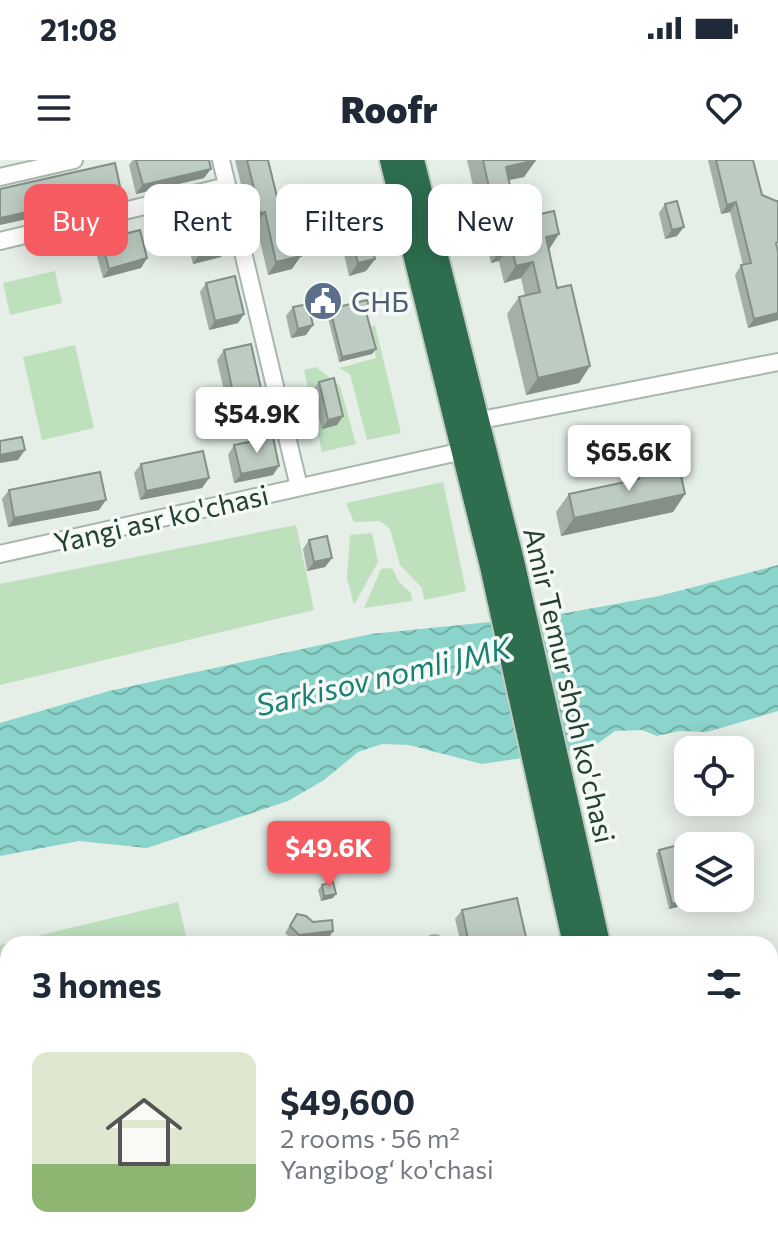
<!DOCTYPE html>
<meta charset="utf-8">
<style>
body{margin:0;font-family:Commissioner,sans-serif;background:#f6f6f7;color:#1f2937;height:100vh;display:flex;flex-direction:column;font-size:30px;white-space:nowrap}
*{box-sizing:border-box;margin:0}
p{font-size:26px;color:#747a83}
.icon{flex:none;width:44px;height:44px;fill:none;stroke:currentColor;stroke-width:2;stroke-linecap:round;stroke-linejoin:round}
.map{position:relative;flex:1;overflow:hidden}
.sheet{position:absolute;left:0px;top:776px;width:778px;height:314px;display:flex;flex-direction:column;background:#fff;border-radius:24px 24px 0 0;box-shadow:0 4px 20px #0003}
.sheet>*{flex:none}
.banner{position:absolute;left:24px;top:24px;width:730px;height:72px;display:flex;gap:16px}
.tools{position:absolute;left:674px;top:576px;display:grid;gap:16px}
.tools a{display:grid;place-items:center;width:80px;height:80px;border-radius:16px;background:#fff;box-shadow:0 4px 20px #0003;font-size:40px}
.price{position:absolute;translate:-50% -68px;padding:0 18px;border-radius:8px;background:#fff;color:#222;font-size:26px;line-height:52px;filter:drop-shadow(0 2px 4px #0008)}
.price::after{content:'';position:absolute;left:50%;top:48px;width:24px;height:18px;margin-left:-12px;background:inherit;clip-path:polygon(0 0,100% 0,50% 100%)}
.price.current{background:#f65b61;color:#fff}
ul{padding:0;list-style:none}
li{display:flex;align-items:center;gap:24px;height:200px;padding:0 32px}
li span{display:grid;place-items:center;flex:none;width:224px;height:160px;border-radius:16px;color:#555}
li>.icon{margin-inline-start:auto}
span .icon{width:96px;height:96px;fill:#fffc;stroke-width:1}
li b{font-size:34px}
h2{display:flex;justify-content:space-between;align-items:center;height:96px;padding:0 32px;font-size:34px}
.pill{padding:0 28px;border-radius:16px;background:#fff;box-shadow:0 4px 20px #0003;font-size:28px;line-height:72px}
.pill.current{background:#f65b61;color:#fff}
.status{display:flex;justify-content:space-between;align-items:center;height:56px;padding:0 40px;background:#fff;direction:ltr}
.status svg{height:22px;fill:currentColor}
header{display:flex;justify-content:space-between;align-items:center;height:104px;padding:0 32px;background:#fff;font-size:36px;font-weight:800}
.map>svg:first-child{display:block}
</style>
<div class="status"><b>21:08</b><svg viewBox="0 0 49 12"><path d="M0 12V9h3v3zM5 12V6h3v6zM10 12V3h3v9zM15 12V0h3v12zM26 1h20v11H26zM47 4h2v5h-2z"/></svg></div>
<header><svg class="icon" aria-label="menu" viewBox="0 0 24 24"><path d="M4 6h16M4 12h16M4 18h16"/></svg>Roofr<svg class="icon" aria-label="heart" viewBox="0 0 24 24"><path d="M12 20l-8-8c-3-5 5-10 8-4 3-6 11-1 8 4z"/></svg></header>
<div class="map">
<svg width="778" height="1089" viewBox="0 0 778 1089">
<defs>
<pattern id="water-waves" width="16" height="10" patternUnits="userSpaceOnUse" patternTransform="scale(2)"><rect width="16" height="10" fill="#8bd4cb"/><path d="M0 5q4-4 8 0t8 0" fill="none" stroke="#71aea5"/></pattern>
</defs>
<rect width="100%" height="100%" fill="#e5eee7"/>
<g fill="#bee0bd">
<path d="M55,111L62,143L10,155L3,123Z"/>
<path d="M375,165L401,273L367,280L350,214L339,208L376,198L369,168Z"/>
<path d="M75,185L94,268L42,280L23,197Z"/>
<path d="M316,207L340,226L356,284L322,292L304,210Z"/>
<path d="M443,322L466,431L424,440L422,428L400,405L390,369L380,361L354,362L346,343Z"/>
<path d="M296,365L314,450L0,525V424Z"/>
<path d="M372,373L378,402L354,445L347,418L350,375Z"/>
<path d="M392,408L399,422L411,433L412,441L364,448L381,409Z"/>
<path d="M178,742L188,784H8V863L0,865V785Z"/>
<path d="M0,974L8,1008V1027L0,1029Z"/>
</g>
<path fill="url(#water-waves)" d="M778,405V551L707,572L679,571L657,576L642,570L615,571L597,584L583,589L482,604L409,585L382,584L358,592L324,620L288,641L147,688L79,681L0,696V563L109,531L371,474L550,456L659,436Z"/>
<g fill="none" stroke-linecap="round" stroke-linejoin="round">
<defs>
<g id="minor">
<path d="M221,0L299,327"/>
<path d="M0,17L74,0"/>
<path d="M0,81L227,26"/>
<path d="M476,261L778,202"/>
<path d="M0,394L463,291"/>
<path d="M434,784H435"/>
<path d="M0,884L8,882"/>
<path d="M504,1082L505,1089"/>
</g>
<g id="highway">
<path d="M392,0L492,406L575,784"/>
<path d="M412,0L512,401L598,784"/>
<path d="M640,1082L642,1089"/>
<path d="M664,1082L666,1089"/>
</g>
</defs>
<use href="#minor" stroke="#a7b7ac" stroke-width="20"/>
<use href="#highway" stroke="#c1cac5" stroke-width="28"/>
<use href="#minor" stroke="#fff" stroke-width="16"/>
<use href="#highway" stroke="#2e6e4f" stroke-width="24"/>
</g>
<g fill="#a3afa7">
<path d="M133,0H209L204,18L136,34L129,5Z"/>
<path d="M235,0H268L281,53L360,35L375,99L366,111L349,116L341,81L325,85L322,71L297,77L292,109L268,115L256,64L251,65Z"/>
<path d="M467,0H536L524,17L509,20L517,59L548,90L557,128L590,206L579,223L526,235L507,154L519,137L525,136L521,118L504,123L499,101L491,103Z"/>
<path d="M708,0H753L778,160L748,168L735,115L741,105H743L730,52L721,54Z"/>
<path d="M665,44L677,76L665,79L659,53Z"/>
<path d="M190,57L221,97L193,104L183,66Z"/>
<path d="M101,80L147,98L141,108L103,118L95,89Z"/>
<path d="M206,123L244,154L238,163L209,170L200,132Z"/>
<path d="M293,147L306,175L291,178L286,156Z"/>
<path d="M330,149L376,189L372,194L339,202L327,154Z"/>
<path d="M224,190L265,246L258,256L231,262L217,200Z"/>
<path d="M319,222L343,256L337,265L322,269L312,231Z"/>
<path d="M234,285L279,306L273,315L234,323L228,295Z"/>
<path d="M141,304L209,318L202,328L140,340L134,313Z"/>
<path d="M638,315L685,334L673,352L561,376L556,352L569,334L635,320Z"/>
<path d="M9,330L99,350L8,367L2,339Z"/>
<path d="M309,380L332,398L325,407L307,411L303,389Z"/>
<path d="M688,686L705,740L669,749L656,694L659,690Z"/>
<path d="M322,725L333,738L321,741L318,730Z"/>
<path d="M462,750L526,777L521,784H461L455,759Z"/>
<path d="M297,754L333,771L328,779L294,782L285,773Z"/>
</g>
<g fill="#848f88">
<path d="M536,0L524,17L494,23L506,7Z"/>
<path d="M211,9L204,18L136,34L143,25Z"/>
<path d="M121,31L114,40L0,65V58Z"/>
<path d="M736,42L730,52L721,54L727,45Z"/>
<path d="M265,52L256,64L251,65L260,53Z"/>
<path d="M331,58L322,71L286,80L294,67Z"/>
<path d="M684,67L677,76L665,79L672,70Z"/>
<path d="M349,68L341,81L325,85L334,72Z"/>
<path d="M559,74L548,91L546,77Z"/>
<path d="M511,85L499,101L491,103L502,87Z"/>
<path d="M228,88L221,97L193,104L199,95Z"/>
<path d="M301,96L292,109L268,115L276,102Z"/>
<path d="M147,98L141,108L103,118L109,109Z"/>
<path d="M375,99L366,111L349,116L358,103Z"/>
<path d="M533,102L521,118L504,123L516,106Z"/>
<path d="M778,153V160L748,168L754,159Z"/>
<path d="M244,154L238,163L209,170L215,161Z"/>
<path d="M313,165L306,175L291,178L298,169Z"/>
<path d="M376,189L372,194L339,202L342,197Z"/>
<path d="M590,206L579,223L526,235L538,218Z"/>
<path d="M265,246L258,256L231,262L237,252Z"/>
<path d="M343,256L337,265L322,269L328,260Z"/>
<path d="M25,290L18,300L0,303V295Z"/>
<path d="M279,306L273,315L234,323L241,314Z"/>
<path d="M209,318L202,328L140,340L146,331Z"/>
<path d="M685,334L673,352L561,376L574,358Z"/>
<path d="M106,340L99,350L8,367L14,358Z"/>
<path d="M332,398L325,407L307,411L314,402Z"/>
<path d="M336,734L333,738L321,741L324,736Z"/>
<path d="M698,738H707L705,740L669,749L672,744Z"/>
<path d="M333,771L328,779L294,782L299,775Z"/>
<path d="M526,777L521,784H496Z"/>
</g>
<g fill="#bdccc2" stroke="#848f88" stroke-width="2">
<path d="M136,0H209L211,9L143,25Z"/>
<path d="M247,0H268L281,53L360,35L375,99L358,103L349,68L334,72L331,58L294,67L301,96L276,102L265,52L260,53Z"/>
<path d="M483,0H536L506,7L517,59L554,51L559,74L546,77L557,128L571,125L590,206L538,218L519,137L540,132L533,102L516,106L511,85L502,87Z"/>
<path d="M716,0H753L762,35L776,41H778V82L776,83L778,92V153L754,159L741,105L751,103L736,42L727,45Z"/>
<path d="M115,3L121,31L0,58V29Z"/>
<path d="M677,41L684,67L672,70L665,44Z"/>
<path d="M218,50L228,88L199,95L190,57Z"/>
<path d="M140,70L147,98L109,109L101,80Z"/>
<path d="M235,116L244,154L215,161L206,123Z"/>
<path d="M367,140L370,151L366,152L376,189L342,197L330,149Z"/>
<path d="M308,144L313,165L298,169L293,147Z"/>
<path d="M251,184L265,246L237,252L224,190Z"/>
<path d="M334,218L343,256L328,260L319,222Z"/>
<path d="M22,277L25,290L0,295V281Z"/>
<path d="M273,277L279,306L241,314L234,285Z"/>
<path d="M203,291L209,318L146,331L141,304Z"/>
<path d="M679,306L685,334L574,358L569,334L639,319L638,315Z"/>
<path d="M100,312L106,340L14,358L9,330Z"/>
<path d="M327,376L332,398L314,402L309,380Z"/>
<path d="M710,677L712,686H688V738H698L672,744L659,690Z"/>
<path d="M333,722L336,734L324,736L322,725Z"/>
<path d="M517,738L526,777L496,784H469L462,750Z"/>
<path d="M297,754L306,756L313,762L332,760L333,771L299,775L290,766Z"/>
<path d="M770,993L775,1014L770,1016Z"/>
<path d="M189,1082H259L261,1089H160Z"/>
</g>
<defs>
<symbol id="civic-disc" viewBox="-11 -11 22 22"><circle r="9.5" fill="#5c6f8a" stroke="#f5faf7"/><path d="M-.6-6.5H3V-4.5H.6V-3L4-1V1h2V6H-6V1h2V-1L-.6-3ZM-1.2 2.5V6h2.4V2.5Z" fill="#fff"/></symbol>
</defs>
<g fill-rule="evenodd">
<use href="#civic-disc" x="301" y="119" width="44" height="44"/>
</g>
<g text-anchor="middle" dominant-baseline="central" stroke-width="7" stroke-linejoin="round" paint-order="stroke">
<g font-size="28" fill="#4e5e75" stroke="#f5faf7" text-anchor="start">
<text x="351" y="141">СНБ</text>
</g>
<g font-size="28" fill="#234130" stroke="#f5faf7">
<text transform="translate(161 358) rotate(-13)">Yangi asr ko'chasi</text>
<text transform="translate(570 525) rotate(77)">Amir Temur shoh ko'chasi</text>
</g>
<g font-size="30" font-style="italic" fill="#1a8074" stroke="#f5faf7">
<text transform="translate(383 515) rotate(-13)">Sarkisov nomli JMK</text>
</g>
</g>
</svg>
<div class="tools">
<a><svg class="icon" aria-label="locate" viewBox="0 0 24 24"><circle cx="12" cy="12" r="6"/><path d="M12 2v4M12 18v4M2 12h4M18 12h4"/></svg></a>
<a><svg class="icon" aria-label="layers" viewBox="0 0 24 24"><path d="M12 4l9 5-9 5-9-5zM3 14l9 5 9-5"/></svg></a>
</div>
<b class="price" style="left:257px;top:295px">$54.9K</b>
<b class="price" style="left:629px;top:333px">$65.6K</b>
<b class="price current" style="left:329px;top:729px">$49.6K</b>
<div class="banner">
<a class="pill current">Buy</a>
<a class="pill">Rent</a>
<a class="pill">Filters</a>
<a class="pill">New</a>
</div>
<section class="sheet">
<h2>3 homes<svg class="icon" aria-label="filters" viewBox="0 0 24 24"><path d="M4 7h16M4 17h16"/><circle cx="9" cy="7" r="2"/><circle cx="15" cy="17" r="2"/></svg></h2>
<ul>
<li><span style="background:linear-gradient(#dfe7d0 70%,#8fb573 0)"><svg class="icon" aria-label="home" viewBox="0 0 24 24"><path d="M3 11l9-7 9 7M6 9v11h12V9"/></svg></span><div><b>$49,600</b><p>2 rooms · 56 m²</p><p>Yangibog‘ ko'chasi</p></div></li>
</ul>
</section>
</div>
